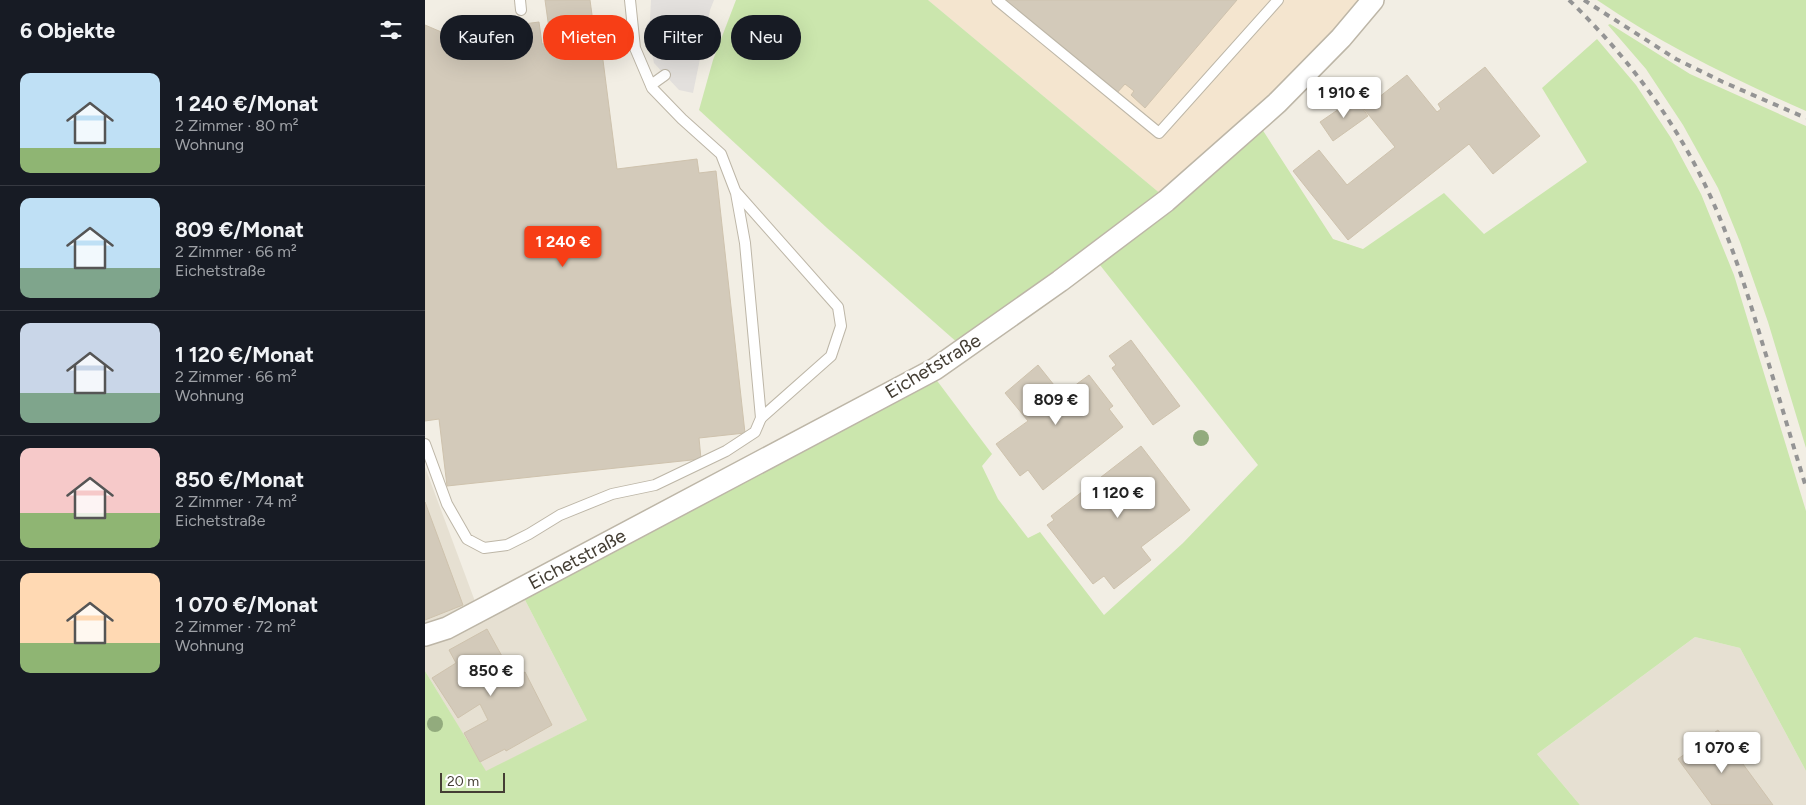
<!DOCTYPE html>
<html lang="de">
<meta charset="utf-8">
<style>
body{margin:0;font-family:Figtree,sans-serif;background:#20242c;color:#f1f3f6;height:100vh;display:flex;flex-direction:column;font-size:19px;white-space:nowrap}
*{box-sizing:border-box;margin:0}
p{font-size:16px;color:#9ea1a6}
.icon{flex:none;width:28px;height:28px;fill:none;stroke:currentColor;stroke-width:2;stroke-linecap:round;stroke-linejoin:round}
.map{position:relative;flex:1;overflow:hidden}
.side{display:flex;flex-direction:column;background:#171b24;width:425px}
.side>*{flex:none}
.banner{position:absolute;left:15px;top:15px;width:475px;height:45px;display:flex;gap:10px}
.scale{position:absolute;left:15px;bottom:12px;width:65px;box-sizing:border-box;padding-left:5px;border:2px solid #443e34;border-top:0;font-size:14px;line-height:18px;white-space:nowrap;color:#443e34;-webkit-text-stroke:4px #fff;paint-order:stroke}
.price{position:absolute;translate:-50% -42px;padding:0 11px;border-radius:5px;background:#fff;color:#222;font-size:16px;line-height:32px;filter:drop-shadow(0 1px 2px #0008)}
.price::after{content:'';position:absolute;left:50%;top:30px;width:15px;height:11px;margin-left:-8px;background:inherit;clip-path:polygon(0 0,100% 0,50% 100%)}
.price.current{background:#f73e16;color:#fff}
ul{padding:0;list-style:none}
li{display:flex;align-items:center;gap:15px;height:125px;padding:0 20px}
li+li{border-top:1px solid #363941}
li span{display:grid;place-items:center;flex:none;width:140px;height:100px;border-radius:10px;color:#555}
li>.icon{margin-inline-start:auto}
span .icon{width:60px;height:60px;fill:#fffc;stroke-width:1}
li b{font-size:21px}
h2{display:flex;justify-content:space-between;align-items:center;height:60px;padding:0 20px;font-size:21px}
.tag{padding:0 18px;border-radius:22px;background:#171b24;box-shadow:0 5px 20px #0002;font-size:18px;line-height:45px}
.tag.current{background:#f73e16;color:#fff}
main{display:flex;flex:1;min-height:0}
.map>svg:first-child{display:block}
</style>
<main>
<section class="side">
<h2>6 Objekte<svg class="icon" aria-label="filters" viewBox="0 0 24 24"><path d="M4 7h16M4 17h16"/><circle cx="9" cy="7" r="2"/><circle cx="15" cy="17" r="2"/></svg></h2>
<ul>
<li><span style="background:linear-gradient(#bfe0f5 75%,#8fb573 0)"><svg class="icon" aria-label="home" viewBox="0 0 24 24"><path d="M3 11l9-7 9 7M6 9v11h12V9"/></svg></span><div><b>1 240 €/Monat</b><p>2 Zimmer · 80 m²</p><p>Wohnung</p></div></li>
<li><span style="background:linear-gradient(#bfe0f5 70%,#7fa58c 0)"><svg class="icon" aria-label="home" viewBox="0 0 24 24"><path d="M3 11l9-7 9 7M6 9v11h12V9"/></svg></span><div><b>809 €/Monat</b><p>2 Zimmer · 66 m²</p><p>Eichetstraße</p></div></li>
<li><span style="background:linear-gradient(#c9d6e8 70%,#7fa58c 0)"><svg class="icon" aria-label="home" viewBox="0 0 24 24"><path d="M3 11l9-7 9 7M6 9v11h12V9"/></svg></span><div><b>1 120 €/Monat</b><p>2 Zimmer · 66 m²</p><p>Wohnung</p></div></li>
<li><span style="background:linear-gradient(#f6c9c9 65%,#8fb573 0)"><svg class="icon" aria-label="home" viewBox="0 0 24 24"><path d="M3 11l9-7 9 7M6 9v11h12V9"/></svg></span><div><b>850 €/Monat</b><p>2 Zimmer · 74 m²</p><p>Eichetstraße</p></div></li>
<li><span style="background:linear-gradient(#ffd9b3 70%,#8fb573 0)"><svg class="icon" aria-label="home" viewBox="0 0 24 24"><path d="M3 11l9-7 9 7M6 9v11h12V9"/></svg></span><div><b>1 070 €/Monat</b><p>2 Zimmer · 72 m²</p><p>Wohnung</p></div></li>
</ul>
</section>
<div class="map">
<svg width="1381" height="805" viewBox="0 0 1381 805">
<rect width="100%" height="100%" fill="#f2eee4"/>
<g fill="#e6e0d2">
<path d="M0,467L51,604L99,598L162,720L61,772L0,671Z"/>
<path d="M1270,637L1315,648L1381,771V805H1155L1112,754Z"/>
</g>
<path fill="#f4e5cf" d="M503,0H938L881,64L737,195Z"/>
<g fill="#cbe6ad">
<path d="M311,0H503L737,195L534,344L402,228L274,110L288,60Z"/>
<path d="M1172,0H1381V111C1308,79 1238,45 1172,0Z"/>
<path d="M1185,24L1265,74L1381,126V448L1343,322L1315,242L1293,188L1258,125L1221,69L1183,25Z"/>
<path d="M1172,39L1211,85L1246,138L1276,194L1309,275L1381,511V771L1315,648L1270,637L1112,754L1155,805H0V671L61,771L162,720L99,598L510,378L567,454L557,466L573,499L603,538L615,532L679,615L758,543L833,465L671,260L837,129L908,239L938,249L1019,193L1059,234L1162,162L1117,88Z"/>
</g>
<path fill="#e3e0dd" d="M226,0H289L285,10L268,93L254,90L229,63L221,26L225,20Z"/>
<g fill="#d3caba" stroke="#cec2ad">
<path d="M120,0H165L170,37H175L192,169L272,159L274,173L291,171L320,433L274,438L276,459L22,486L14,419L0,421V25L21,34L114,22L117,44L126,43Z"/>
<path d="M579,0H812L720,108L706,95L709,91L700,84L691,94Z"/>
<path d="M1060,67L1115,136L1068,174L1044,144L923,240L868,171L894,150L922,185L970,147L939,109L982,75L1012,112L1016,109L1013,104Z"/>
<path d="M930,98L943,116L908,141L895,122Z"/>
<path d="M706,340L755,406L728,425L687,368L691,365L684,356Z"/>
<path d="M613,365L637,395L664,375L688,406L684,409L698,427L618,490L603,470L595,476L571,444L603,421L580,393Z"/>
<path d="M716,446L765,510L716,547L726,560L689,589L679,576L668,584L622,525L629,520L626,516Z"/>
<path d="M0,502L38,605L0,620Z"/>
<path d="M62,629L89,678L100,672L127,725L81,751L80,749L55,762L39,733L63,720L55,704L33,718L7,678L31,663L24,650Z"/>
<path d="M1293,730L1348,805H1287L1253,759Z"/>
</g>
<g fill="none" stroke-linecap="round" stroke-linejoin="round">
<defs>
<g id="service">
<path d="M95,0L96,10"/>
<path d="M572,0L734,133L853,0"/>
<path d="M226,85L240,75"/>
<path d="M312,193L413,307L416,326L406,356L336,418"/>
<path d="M0,444L22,504L42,539L59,548L82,545L104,534L135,515L187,494L230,485L301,451L330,432L336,418L320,243L311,193L296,154L257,119L227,88L210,48L205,0"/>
</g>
<path id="minor" d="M0,635L22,628L510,369L635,281L741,201L852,103L916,38L948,0"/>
</defs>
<use href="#service" stroke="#bdb6a7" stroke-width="12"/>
<use href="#minor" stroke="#bdb6a7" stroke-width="24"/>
<use href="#service" stroke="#fff" stroke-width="10"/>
<use href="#minor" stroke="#fff" stroke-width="21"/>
<g stroke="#949494" stroke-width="4" stroke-dasharray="6 6" stroke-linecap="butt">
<path d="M1144,0C1204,58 1254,125 1288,202C1308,247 1323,295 1337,342C1352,390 1366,439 1381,487"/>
<path d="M1159,0L1251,59L1298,82L1381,118"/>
</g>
</g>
<g fill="#92ab7d">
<circle cx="776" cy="438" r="8"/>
<circle cx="10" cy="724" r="8"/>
</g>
<g text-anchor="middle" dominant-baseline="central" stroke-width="4.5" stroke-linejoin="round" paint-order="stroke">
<g font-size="19" fill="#443e34" stroke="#fff">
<text transform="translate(508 366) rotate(-31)">Eichetstraße</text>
<text transform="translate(152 559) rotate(-28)">Eichetstraße</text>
</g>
</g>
</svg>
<div class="scale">20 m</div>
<b class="price" style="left:919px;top:119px">1 910 €</b>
<b class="price current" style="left:138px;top:268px">1 240 €</b>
<b class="price" style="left:631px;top:426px">809 €</b>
<b class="price" style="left:693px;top:519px">1 120 €</b>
<b class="price" style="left:66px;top:697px">850 €</b>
<b class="price" style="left:1297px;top:774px">1 070 €</b>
<div class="banner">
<a class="tag">Kaufen</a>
<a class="tag current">Mieten</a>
<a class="tag">Filter</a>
<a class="tag">Neu</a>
</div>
</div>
</main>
